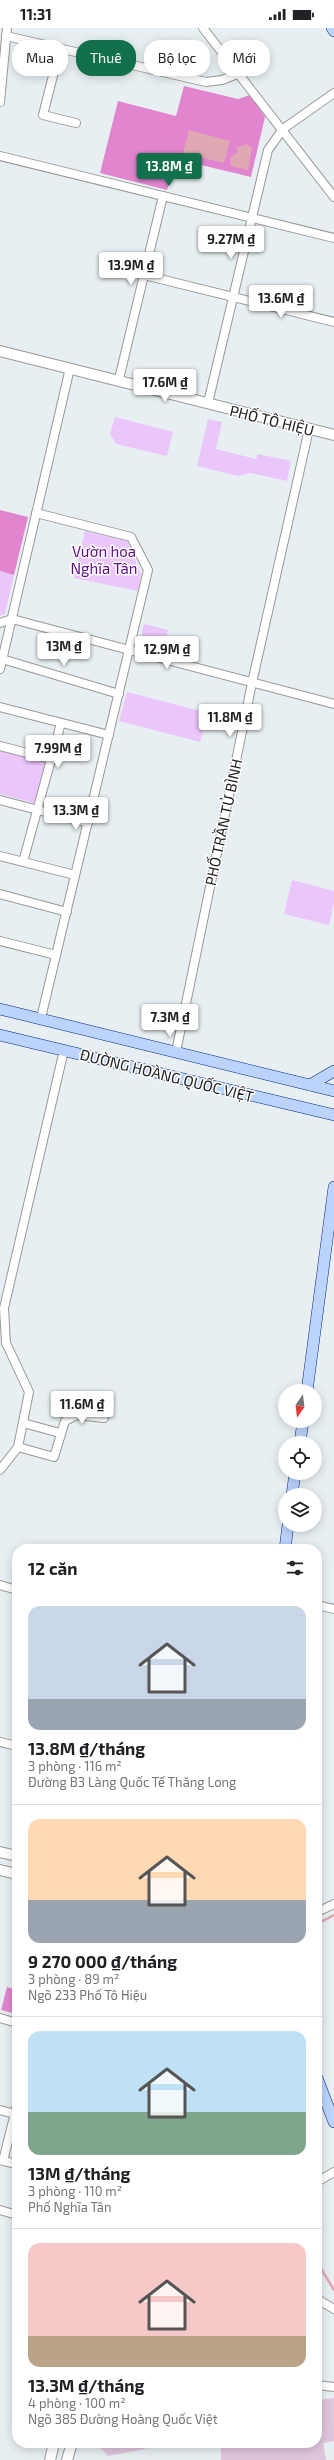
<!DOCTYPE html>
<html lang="vi">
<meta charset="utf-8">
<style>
body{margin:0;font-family:"Exo 2",sans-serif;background:#f2f2f2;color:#202124;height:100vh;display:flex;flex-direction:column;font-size:15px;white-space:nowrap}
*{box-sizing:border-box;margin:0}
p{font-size:13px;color:#757577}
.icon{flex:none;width:22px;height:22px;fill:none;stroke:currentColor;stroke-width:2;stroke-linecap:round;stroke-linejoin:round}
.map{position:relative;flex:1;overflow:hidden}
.side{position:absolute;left:12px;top:1516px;width:310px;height:904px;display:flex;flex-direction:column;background:#fff;border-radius:16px;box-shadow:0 2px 10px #0003}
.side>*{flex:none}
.top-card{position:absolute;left:12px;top:12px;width:310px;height:36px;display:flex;gap:8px}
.needle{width:26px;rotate:194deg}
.controls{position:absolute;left:278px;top:1356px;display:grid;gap:8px}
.controls a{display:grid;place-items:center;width:44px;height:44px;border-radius:50%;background:#fff;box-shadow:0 2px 10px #0003;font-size:20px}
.price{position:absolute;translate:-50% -34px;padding:0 9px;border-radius:4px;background:#fff;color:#222;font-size:13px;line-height:26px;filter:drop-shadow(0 1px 2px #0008)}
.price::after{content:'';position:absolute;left:50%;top:24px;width:12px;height:9px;margin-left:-6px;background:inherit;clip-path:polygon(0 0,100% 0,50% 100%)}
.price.selected{background:#12714c;color:#fff}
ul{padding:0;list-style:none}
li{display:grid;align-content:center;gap:8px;height:212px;padding:0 16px}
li+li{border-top:1px solid #e0e0e0}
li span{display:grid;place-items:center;height:124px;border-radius:12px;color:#555}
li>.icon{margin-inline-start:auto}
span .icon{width:72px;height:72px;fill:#fffc;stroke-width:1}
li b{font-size:17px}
h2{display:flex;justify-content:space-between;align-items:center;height:48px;padding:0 16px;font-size:17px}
.pill{padding:0 14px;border-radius:16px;background:#fff;box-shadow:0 2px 10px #0003;font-size:14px;line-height:36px}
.pill.selected{background:#12714c;color:#fff}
.status{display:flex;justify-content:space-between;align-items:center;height:28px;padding:0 20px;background:#fff;direction:ltr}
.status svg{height:11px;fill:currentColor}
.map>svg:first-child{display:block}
</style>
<div class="status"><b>11:31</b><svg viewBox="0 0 49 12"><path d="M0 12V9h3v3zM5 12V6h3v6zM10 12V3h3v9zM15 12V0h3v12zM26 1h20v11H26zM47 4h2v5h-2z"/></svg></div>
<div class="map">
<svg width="334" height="2432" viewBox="0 0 334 2432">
<rect width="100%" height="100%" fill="#e8eff2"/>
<g fill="#e0c5dd">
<path d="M334,2370V2413L323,2415L326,2432H221V2420L217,2415H317V2372Z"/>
<path d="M96,2415H145V2421L108,2428Z"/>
</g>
<g fill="#eac6fb">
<path d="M115,389L173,404L167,428L116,416L110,406Z"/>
<path d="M208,391L222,394L216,421L256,431L258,426L291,433L287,453L250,445L238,448L197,438Z"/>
<path d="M85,503L127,513L141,546L138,563L74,550Z"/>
<path d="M0,543L14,547L5,586L0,588Z"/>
<path d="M144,596L168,602L163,624L139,618Z"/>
<path d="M127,664L208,685L200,714L119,693Z"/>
<path d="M0,723L46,734L35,775L0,766Z"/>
<path d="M292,852L334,863V875L329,897L284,886Z"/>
</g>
<g fill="#e285cf">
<path d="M184,58L238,71L250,67L265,89L251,149L176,131L167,162L100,145L118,73L176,88Z"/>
<path d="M0,482L28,489L14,547L0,543Z"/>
<path d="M7,1959L17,1962V1986L1,1982Z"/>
</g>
<g fill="#e0a8b2">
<path d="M189,102L230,113L224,135L183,125Z"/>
<path d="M246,116L252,120L248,142L231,138L230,130L238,124L236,120Z"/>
</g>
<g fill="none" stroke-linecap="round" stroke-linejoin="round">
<g stroke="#e0a8b2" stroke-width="2.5">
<path d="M317,1896L334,1887"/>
<path d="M317,2234L334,2262"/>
</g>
<defs>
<g id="minor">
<path d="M203,0L334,169"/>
<path d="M6,8L206,54L222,52L237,46"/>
<path d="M60,20L43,87L76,95"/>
<path d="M0,74L7,0"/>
<path d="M0,128L334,210"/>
<path d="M144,247L334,294"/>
<path d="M119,351L163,168"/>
<path d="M208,375L268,122L283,101L334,65"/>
<path d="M36,485L131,509L148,542L41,990"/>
<path d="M0,595L12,591L334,676"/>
<path d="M2,631L119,666"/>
<path d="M0,641L70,340"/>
<path d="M0,679L109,707"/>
<path d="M0,718L51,731"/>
<path d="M0,772L88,795"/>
<path d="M0,828L75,847"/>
<path d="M23,834L61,695"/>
<path d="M0,866L67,884"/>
<path d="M0,913L56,927"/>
<path d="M176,1024L252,655L309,401"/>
<path d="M23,1395L60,1405"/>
<path d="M18,1419L54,1429L65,1393L77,1387L104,1390"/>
<path d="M0,1442L18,1419L29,1364L6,1315L4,1280L64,1022"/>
<path d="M0,1557L17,1562"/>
<path d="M317,1577L334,1581"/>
<path d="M0,1714L17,1718"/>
<path d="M317,1884L334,1876"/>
<path d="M0,1990L17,1995"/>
<path d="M17,2077L3,2133L17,2136"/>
<path d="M0,2082L15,2086"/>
<path d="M317,2154L334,2144"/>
<path d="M0,2182L17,2187"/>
<path d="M317,2271L334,2281"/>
<path d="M317,2357L334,2359"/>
</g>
<g id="tertiary">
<path d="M0,323L334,407"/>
<path d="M0,1824L17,1828"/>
<path d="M0,1842L17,1846"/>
<path d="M50,2432L54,2415"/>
<path d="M67,2432L72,2415"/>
</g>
<g id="secondary">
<path d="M332,0L334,3"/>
<path d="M0,981L334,1063"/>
<path d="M0,1007L334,1087"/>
<path d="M310,1057L334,1043"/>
<path d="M307,1363L334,1159"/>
<path d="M300,1415L303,1393"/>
<path d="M292,1467L295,1445"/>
<path d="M285,1521L288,1497"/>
<path d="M317,2050L334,2094"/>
</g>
</defs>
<use href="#minor" stroke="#989898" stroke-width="10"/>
<use href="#tertiary" stroke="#989898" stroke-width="12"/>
<use href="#secondary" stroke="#02287f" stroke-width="12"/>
<use href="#minor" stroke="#fff" stroke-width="8"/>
<use href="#tertiary" stroke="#fff" stroke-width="10"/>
<use href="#secondary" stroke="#bcd3fc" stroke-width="11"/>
</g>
<g text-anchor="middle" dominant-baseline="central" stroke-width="3" stroke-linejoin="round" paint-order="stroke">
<g font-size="15" fill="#212121" stroke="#fff">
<text transform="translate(272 392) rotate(14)">PHỐ TÔ HIỆU</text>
<text transform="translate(223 794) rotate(-78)">PHỐ TRẦN TỬ BÌNH</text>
<text transform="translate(167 1047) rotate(14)">ĐƯỜNG HOÀNG QUỐC VIỆT</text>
</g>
<g font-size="15" fill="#5d0986" stroke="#fff">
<text x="104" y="523">Vườn hoa<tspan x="104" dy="17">Nghĩa Tân</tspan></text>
</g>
</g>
</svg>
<div class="controls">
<a><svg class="needle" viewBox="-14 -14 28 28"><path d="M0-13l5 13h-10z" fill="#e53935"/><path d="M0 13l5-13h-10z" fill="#757577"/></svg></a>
<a><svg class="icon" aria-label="locate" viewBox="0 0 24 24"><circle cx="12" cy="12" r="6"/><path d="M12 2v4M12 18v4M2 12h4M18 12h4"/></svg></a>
<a><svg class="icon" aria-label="layers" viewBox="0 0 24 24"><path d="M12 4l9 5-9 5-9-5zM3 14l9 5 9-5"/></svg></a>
</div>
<b class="price selected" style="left:169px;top:159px">13.8M ₫</b>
<b class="price" style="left:231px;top:232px">9.27M ₫</b>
<b class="price" style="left:131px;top:258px">13.9M ₫</b>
<b class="price" style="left:281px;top:291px">13.6M ₫</b>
<b class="price" style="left:165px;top:375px">17.6M ₫</b>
<b class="price" style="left:64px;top:639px">13M ₫</b>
<b class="price" style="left:167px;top:642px">12.9M ₫</b>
<b class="price" style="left:230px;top:710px">11.8M ₫</b>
<b class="price" style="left:58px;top:741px">7.99M ₫</b>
<b class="price" style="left:76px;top:803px">13.3M ₫</b>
<b class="price" style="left:170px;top:1010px">7.3M ₫</b>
<b class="price" style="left:82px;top:1397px">11.6M ₫</b>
<div class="top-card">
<a class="pill">Mua</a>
<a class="pill selected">Thuê</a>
<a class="pill">Bộ lọc</a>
<a class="pill">Mới</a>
</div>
<section class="side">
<h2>12 căn<svg class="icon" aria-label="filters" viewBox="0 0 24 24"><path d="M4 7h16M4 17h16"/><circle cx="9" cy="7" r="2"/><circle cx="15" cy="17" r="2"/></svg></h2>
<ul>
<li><span style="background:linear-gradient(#c9d6e8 75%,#9aa5b1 0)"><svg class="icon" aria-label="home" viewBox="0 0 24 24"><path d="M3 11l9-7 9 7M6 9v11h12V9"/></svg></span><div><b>13.8M ₫/tháng</b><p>3 phòng · 116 m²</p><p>Đường B3 Làng Quốc Tế Thăng Long</p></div></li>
<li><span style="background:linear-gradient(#ffd9b3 65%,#9aa5b1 0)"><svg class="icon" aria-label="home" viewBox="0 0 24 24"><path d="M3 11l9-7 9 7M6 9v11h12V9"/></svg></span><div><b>9 270 000 ₫/tháng</b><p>3 phòng · 89 m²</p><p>Ngõ 233 Phố Tô Hiệu</p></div></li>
<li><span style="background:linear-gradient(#bfe0f5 65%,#7fa58c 0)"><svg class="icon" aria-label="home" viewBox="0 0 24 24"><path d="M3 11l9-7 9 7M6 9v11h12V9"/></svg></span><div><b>13M ₫/tháng</b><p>3 phòng · 110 m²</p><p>Phố Nghĩa Tân</p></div></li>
<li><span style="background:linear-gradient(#f6c9c9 75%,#b9a48a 0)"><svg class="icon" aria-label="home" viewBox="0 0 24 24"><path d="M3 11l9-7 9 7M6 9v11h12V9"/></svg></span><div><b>13.3M ₫/tháng</b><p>4 phòng · 100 m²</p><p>Ngõ 385 Đường Hoàng Quốc Việt</p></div></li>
</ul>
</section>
</div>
